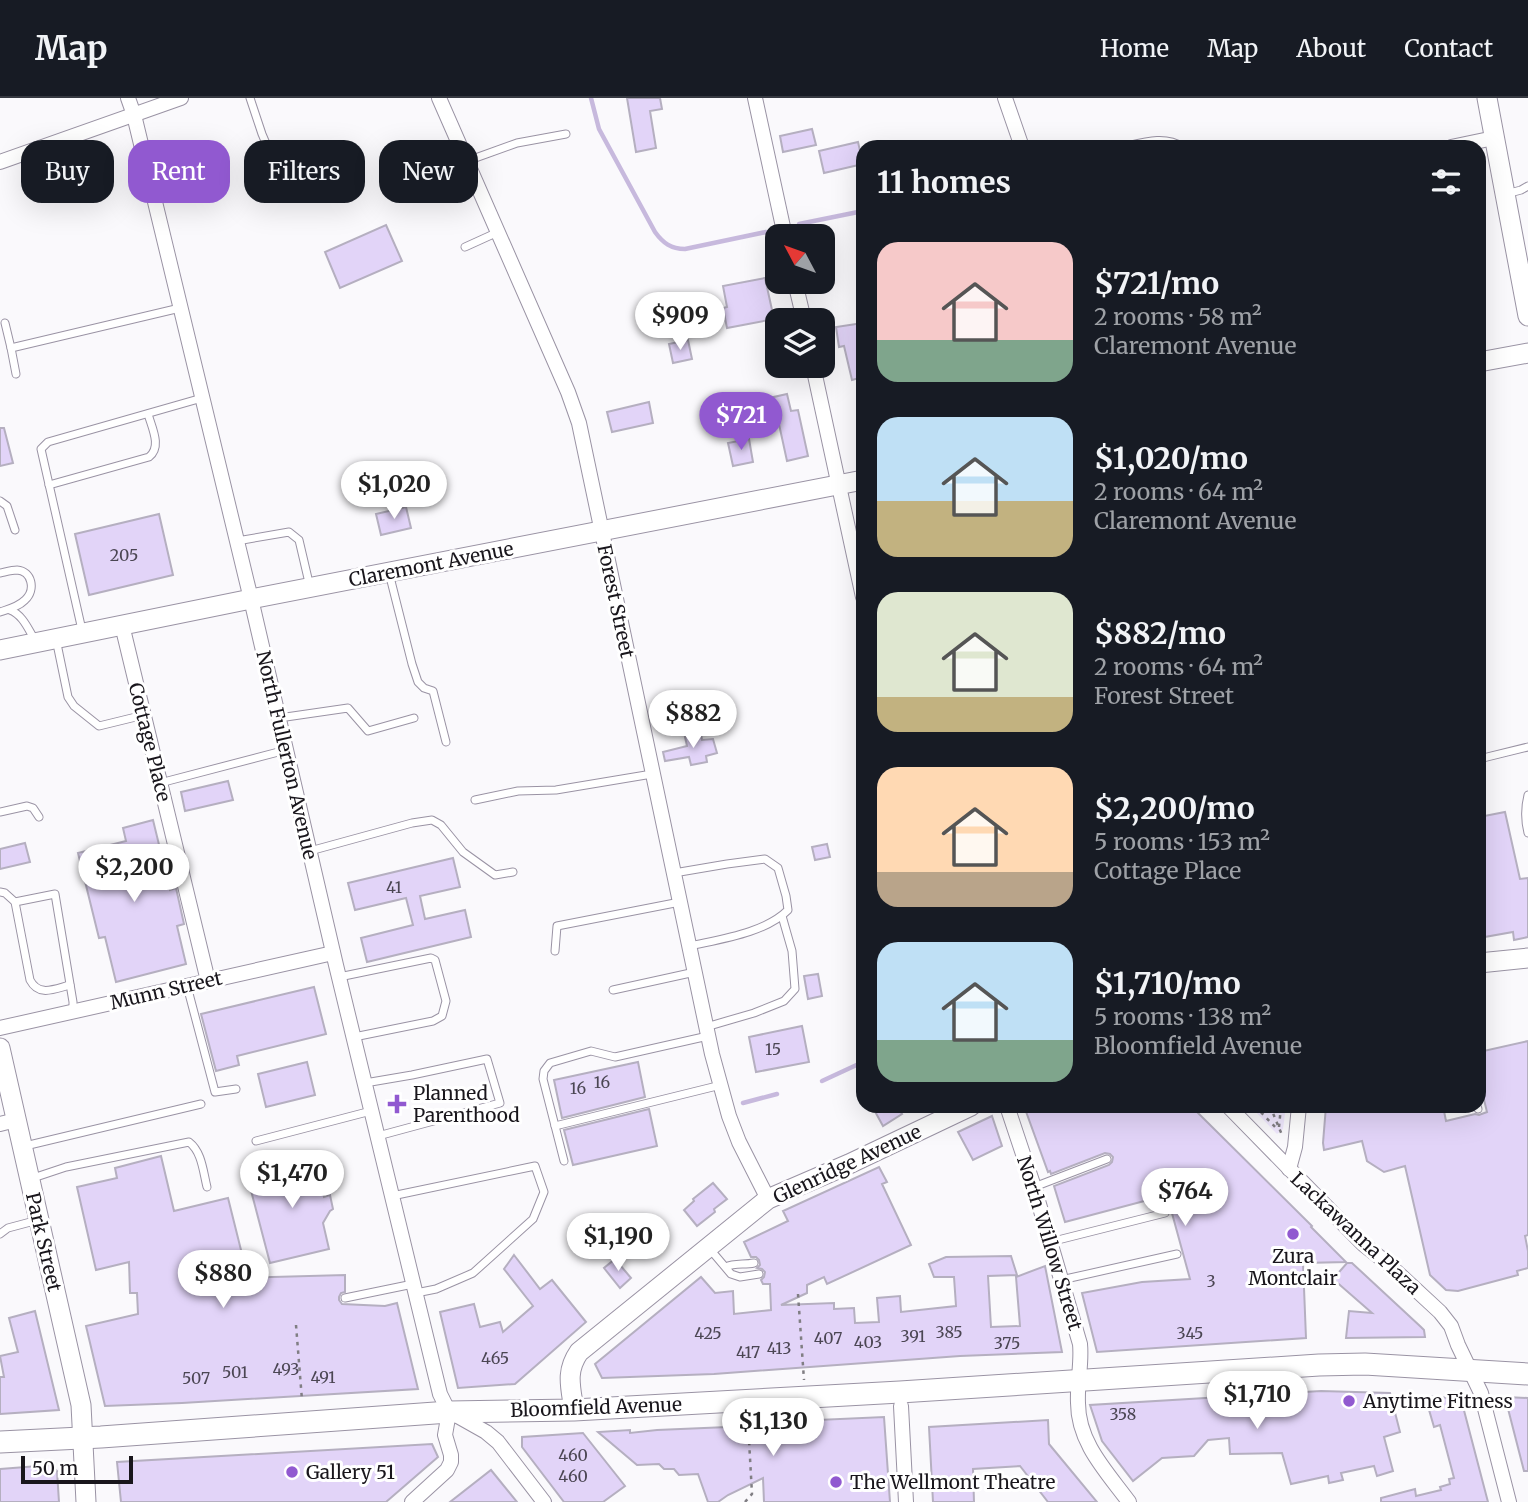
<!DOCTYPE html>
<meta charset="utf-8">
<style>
body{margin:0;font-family:Merriweather,serif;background:#242831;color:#f1f3f6;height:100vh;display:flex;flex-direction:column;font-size:26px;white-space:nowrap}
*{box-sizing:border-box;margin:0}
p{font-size:23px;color:#9ea1a6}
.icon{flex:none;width:38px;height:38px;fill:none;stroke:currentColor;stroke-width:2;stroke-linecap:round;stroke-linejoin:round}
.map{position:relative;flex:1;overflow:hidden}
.panel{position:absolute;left:856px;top:42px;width:630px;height:973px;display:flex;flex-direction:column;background:#171b24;border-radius:21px;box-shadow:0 7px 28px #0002}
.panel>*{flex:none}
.banner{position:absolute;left:21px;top:42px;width:665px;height:63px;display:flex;gap:14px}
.needle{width:46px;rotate:311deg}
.fabs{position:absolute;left:765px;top:126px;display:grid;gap:14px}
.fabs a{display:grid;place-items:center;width:70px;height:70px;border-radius:14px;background:#171b24;box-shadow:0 7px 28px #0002;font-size:35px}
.scale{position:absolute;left:21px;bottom:18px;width:112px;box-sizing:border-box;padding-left:7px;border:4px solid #19161c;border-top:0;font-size:19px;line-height:24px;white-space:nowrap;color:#19161c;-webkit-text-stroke:5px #fff;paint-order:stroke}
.price{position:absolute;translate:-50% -60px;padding:0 16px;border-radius:24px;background:#fff;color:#222;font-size:23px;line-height:46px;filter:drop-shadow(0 2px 4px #0008)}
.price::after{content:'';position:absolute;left:50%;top:42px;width:21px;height:16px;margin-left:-10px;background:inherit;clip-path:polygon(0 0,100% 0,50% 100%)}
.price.current{background:#9159d0;color:#fff}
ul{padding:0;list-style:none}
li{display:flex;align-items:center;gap:21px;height:175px;padding:0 21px}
li span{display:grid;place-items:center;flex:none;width:196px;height:140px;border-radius:21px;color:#555}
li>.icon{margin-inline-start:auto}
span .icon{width:84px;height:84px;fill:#fffc;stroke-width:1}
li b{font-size:30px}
h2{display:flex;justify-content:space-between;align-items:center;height:84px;padding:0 21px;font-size:30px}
.chip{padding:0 24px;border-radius:21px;background:#171b24;box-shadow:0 7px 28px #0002;font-size:24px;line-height:63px}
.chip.current{background:#9159d0;color:#fff}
header{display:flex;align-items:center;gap:42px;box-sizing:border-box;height:98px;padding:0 35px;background:#171b24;border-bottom:2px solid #363941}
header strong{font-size:33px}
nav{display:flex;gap:38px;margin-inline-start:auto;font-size:24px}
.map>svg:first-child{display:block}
</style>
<header>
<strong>Map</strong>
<nav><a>Home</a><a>Map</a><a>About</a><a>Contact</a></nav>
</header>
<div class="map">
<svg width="1528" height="1404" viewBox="0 0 1528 1404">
<rect width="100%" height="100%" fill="#faf9fc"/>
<path fill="#efe7fd" d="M1250,1008H1286L1283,1031L1277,1036Z"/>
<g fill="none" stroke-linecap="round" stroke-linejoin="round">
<g stroke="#c7b9dd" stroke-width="4.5">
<path d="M591,0L599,31L655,134C663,145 671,151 685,151L766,134"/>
<path d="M799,126L863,113"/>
<path d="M822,983L863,964"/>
<path d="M743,1005L777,996"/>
</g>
</g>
<g fill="#e2d4f8" stroke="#b5afc0" stroke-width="2">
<path d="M627,0H660L662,11L650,13L656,50L636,54Z"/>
<path d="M812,31L816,47L783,54L780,38Z"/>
<path d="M858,44L863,66L824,75L819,53Z"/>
<path d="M386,127L402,163L340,190L325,154Z"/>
<path d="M765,180L774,221L727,230L723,210L727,209L723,188Z"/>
<path d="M863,225V279L852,282L844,248L839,249L836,229Z"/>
<path d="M688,242L692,261L673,265L669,246Z"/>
<path d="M787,296L791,313L798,312L808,358L787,363L777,317L752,323L747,305Z"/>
<path d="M649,304L653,325L612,334L607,314Z"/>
<path d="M721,307L723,321L709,324L707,309Z"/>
<path d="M0,330H4L13,365L0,368Z"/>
<path d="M749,341L753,364L733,368L728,345Z"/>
<path d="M406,409L411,430L381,437L376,416Z"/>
<path d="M159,416L173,477L89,497L75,436Z"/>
<path d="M701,636L702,642L713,641L717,655L706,658L707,664L691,667L689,659L665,663L663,654L687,648L685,639Z"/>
<path d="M228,683L233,702L185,713L181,694Z"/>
<path d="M1505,714L1520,781L1528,780V839L1514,842L1513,834L1479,840V719Z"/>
<path d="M153,722L170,792L176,790L184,826L177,828L186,866L116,884L105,839L99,840L78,755L126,743L123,730Z"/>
<path d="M25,745L30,764L0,771V751Z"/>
<path d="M827,746L830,759L815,762L812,749Z"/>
<path d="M453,760L460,789L420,798L425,821L465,812L471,839L367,864L361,840L413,827L406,800L355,812L348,785Z"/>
<path d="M818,876L822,898L808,901L804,878Z"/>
<path d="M314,889L326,936L237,958L239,967L216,973L201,916Z"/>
<path d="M802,928L809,964L756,974L749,939Z"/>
<path d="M1528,943V1137L1525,1138L1528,1153V1170L1517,1173L1518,1177L1458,1193L1446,1192L1430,1177L1405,1068L1384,1074L1367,1063L1362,1043L1324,1052L1323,1045L1326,1008H1443L1446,1023L1475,1016L1479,1017L1487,1014L1479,981V954Z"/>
<path d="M307,964L315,997L266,1009L258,976Z"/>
<path d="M638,964L645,999L562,1020L554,982Z"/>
<path d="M872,1008H896L902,1016L883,1028Z"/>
<path d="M1024,1008H1191L1312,1128L1311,1129L1346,1164L1303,1165L1306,1240L1097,1254L1082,1195L1142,1184L1190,1181L1167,1097L1065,1124L1054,1088L1109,1067L1112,1064L1113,1059L1110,1056L1105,1055L1051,1076L1050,1073L1048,1074Z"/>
<path d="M649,1011L657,1048L573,1067L564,1032Z"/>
<path d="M992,1018L1002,1048L973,1062L958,1034Z"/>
<path d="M161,1058L174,1113L228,1100L246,1172L234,1175V1180L345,1177V1194L341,1195L339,1199V1202L342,1206L385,1208L397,1205L418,1291L182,1305L105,1308L86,1228L138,1216L137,1195H130L129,1164L96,1172L77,1089L117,1080L115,1070Z"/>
<path d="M308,1058L317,1064L324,1099L330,1097L333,1111L330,1113L323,1125L329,1151L270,1165L249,1085L260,1083L258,1075L298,1065L303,1059Z"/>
<path d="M879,1069L887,1084L882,1086L911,1147L827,1186L824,1179L807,1187V1195L781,1207L834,1205V1211L854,1210L855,1225L879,1224L877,1200L900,1198L901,1214L956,1208L954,1179H934L929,1166L946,1159L1011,1158L1017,1177L988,1178L991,1229L1020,1228L1016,1179L1045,1168L1062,1254L960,1258L714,1276L602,1280L595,1266L701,1179L715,1195L733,1193L734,1216L771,1212L770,1186H763L761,1182L764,1179L765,1174L762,1171L757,1170L760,1167L759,1162L756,1159H751L744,1144L788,1123L783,1113Z"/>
<path d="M713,1085L727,1101L714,1111L715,1114L697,1128L684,1112L694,1103L693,1101Z"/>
<path d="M514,1157L540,1191L552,1182L586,1224L515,1286L458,1290L440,1214L474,1206L480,1229L500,1224L503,1234L533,1208L504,1171Z"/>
<path d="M615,1161L631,1180L620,1190L604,1170Z"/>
<path d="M1347,1165H1352L1421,1229L1424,1232L1425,1239L1346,1240L1349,1213L1372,1215L1333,1181Z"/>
<path d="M35,1213L59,1312L0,1316V1279H4L0,1258L18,1254L9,1220Z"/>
<path d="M1321,1293L1390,1295L1400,1334L1384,1339L1393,1373L1377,1378L1374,1368L1341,1375L1343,1382L1329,1385L1328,1378L1291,1386L1282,1355L1230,1356L1229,1340L1208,1342L1194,1358L1162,1360L1133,1383L1102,1343L1090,1307Z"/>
<path d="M1425,1298L1461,1301L1488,1404H1381V1400L1415,1391L1416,1398L1441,1392L1440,1389L1450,1386L1449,1381L1454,1380L1440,1327L1434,1329Z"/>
<path d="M1505,1299L1528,1300V1373H1524Z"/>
<path d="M884,1319L890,1404H764L763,1380L728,1397L718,1404H708L698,1376L679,1377L674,1371H664L659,1366L637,1367L598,1334L630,1332V1335L657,1332L751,1328V1325Z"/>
<path d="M1048,1322L1049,1346L1097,1404H1048L1020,1368L973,1371L974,1404H933L929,1329Z"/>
<path d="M583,1335L625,1388L603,1404H564L522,1349V1339Z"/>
<path d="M432,1346L438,1359L386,1404H121L117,1364Z"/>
<path d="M51,1367L57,1373L59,1404H0V1371Z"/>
<path d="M491,1372L517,1404H450Z"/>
</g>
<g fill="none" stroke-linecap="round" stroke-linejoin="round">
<defs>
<g id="lane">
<path d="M250,0L262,36L282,83"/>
<path d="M1123,49C1144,44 1165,37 1183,49"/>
<path d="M467,63L517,45L566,36"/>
<path d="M1506,96L1521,92L1528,88"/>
<path d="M465,149L498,134"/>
<path d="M5,225L11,250L180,210"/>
<path d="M11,250L16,276"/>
<path d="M49,387L149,359C162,349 152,330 148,316"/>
<path d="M0,403L7,408L15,432"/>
<path d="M237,443L289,434L299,442L310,489"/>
<path d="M0,475C5,474 12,472 17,472C32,473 36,492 25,502C18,509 9,511 0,514"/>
<path d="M389,475L412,566L418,584L424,590L433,593L446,644"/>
<path d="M10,512C23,517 28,531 35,542"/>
<path d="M82,532L41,351L48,344L202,300"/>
<path d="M56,541L68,599L74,608L99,628L144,617"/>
<path d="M279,620L348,610L368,633L414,620"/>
<path d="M1479,661L1528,649"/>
<path d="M160,685L286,652"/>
<path d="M1528,697C1525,709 1525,723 1528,735"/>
<path d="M475,702L518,693L556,692L652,676"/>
<path d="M0,714L27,708L33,710L39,719"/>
<path d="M310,753L412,725L432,722L441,727L463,754L495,777L513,774"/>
<path d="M674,775L727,766L765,761L778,770L786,798L788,812C765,835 721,841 690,848"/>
<path d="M0,794L5,795L15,804L55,796L73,904V913"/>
<path d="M15,804L30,882C39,899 54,891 70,887"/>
<path d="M555,853L557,828L680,804"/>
<path d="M339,879L431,860L435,862L446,903L442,918L433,923L354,939"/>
<path d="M187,888L215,994L236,991"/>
<path d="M613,892L695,874"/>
<path d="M706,929L754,915L784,903L795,891L792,853L782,818"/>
<path d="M365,985L412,977L487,961L500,1005L378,1038"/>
<path d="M1477,1008L1478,1011"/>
<path d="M555,1028L721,987"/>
<path d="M256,1043L371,1013"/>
<path d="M25,1048L201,1006"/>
<path d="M564,1063L543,981L544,973L550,965L591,953L615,959L708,938"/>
<path d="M30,1081L66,1069L189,1044C202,1054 203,1073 207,1089"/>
<path d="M1034,1089L1107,1061"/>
<path d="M392,1098L535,1068L544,1094L533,1121L473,1175L436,1191L416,1195"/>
<path d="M0,1136L8,1130L38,1122"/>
<path d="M1050,1144L1165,1115"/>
<path d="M709,1150L731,1176L740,1179L759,1176"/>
<path d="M726,1169C734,1165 744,1167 754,1165"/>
<path d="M1061,1182L1177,1156"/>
<path d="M345,1200L413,1186"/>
</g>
<g id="street">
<path d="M128,0L134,17L251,501L336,867L440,1296L449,1314"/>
<path d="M439,0L568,294L579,325L712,956L729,1018L739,1044L768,1101"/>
<path d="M755,0L785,138"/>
<path d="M1005,0L1022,49"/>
<path d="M1451,49L1494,40"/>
<path d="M0,64L181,0"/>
<path d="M795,184L804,222"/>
<path d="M813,268L863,499"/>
<path d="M122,527L208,883"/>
<path d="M0,930L333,855"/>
<path d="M1007,1008L1034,1089L1080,1246C1082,1265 1077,1285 1078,1305C1078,1345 1107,1374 1129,1404"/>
<path d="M1228,1008L1363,1146L1387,1165L1440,1214L1451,1228L1458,1247L1481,1295L1509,1404"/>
<path d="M0,1026L16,1022"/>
<path d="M1289,1071L1295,1049L1299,1008"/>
<path d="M901,1308L906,1404"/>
<path d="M454,1316L486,1334L498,1344L544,1404"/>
<path d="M412,1404L447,1372L451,1364V1357L445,1337L449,1314"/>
</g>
<g id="secondary">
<path d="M1487,0L1528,218"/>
<path d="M1479,264L1528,255"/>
<path d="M0,552L251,501L863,382"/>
<path d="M1479,865L1528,860"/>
<path d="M0,950L81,1307L86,1404"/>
<path d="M574,1312C571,1290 565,1274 579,1254L768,1101L849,1066L971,1008"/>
</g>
<path id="primary" d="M0,1344L101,1339L449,1314L574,1312L900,1294L1319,1267L1365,1266L1528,1276"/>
</defs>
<use href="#lane" stroke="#9a93a4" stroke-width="9"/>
<use href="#street" stroke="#9a93a4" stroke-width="16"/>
<use href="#secondary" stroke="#9a93a4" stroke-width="21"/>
<use href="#primary" stroke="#9a93a4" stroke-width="23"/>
<g stroke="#807e83" stroke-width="2.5" stroke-dasharray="3.5 5" stroke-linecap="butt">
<path d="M1255,1008L1277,1031"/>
<path d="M1270,1008L1282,1037"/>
<path d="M1279,1029L1281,1008"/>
<path d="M798,1196L804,1282"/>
<path d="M296,1227L302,1302"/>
<path d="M745,1404L752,1396L748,1324"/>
</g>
<use href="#lane" stroke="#fff" stroke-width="7"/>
<use href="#street" stroke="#fff" stroke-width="14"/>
<use href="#secondary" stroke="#fff" stroke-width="19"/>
<use href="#primary" stroke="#fff" stroke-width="21"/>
</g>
<g fill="#9159d0" stroke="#fff" stroke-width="2.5">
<path d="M393.5 995.5h7v7h7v7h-7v7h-7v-7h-7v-7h7z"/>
<circle cx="1293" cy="1136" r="7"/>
<circle cx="1349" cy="1303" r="7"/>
<circle cx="292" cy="1374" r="7"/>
<circle cx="836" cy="1384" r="7"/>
</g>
<g text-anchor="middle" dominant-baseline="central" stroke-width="6" stroke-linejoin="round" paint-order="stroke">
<g font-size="16" fill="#4b4653">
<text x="124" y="457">205</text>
<text x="394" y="789">41</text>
<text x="773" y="951">15</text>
<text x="602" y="984">16</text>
<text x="578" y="990">16</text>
<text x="1211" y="1183">3</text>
<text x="949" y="1234">385</text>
<text x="708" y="1235">425</text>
<text x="1190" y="1235">345</text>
<text x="913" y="1238">391</text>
<text x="828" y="1240">407</text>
<text x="868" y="1244">403</text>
<text x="1007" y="1245">375</text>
<text x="779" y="1250">413</text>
<text x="748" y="1254">417</text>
<text x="495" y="1260">465</text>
<text x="286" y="1271">493</text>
<text x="235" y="1274">501</text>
<text x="323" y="1279">491</text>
<text x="196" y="1280">507</text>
<text x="1123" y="1316">358</text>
<text x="573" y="1357">460</text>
<text x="573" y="1378">460</text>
</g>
<g font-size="19" fill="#19161c" stroke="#fff">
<text transform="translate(431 466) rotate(-11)">Claremont Avenue</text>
<text transform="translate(616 503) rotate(78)">Forest Street</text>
<text transform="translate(150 644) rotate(76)">Cottage Place</text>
<text transform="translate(287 657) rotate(77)">North Fullerton Avenue</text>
<text transform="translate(166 892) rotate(-13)">Munn Street</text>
<text transform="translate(847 1066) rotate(-25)">Glenridge Avenue</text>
<text transform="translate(1356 1135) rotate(43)">Lackawanna Plaza</text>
<text transform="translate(44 1144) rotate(77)">Park Street</text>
<text transform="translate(1050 1145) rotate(73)">North Willow Street</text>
<text transform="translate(596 1309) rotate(-2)">Bloomfield Avenue</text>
</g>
<g font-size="19" fill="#19161c" stroke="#fff" text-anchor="start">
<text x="413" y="995">Planned<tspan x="413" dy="22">Parenthood</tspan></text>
<text x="1293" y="1158" text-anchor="middle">Zura<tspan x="1293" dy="22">Montclair</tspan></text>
<text x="1363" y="1303">Anytime Fitness</text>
<text x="306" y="1374">Gallery 51</text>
<text x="850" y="1384">The Wellmont Theatre</text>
</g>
</g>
</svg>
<div class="fabs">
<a><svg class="needle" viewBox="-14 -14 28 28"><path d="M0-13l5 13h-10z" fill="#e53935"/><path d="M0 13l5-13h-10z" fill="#9ea1a6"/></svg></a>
<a><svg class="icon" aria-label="layers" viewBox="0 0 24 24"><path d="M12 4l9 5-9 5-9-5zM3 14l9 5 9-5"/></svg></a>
</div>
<div class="scale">50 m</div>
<b class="price" style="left:680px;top:254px">$909</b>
<b class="price current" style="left:741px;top:354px">$721</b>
<b class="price" style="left:394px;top:423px">$1,020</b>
<b class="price" style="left:693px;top:652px">$882</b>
<b class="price" style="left:134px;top:806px">$2,200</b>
<b class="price" style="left:292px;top:1112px">$1,470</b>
<b class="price" style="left:1185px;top:1130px">$764</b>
<b class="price" style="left:618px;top:1175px">$1,190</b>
<b class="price" style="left:223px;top:1212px">$880</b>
<b class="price" style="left:1257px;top:1333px">$1,710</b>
<b class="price" style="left:773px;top:1360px">$1,130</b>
<div class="banner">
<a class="chip">Buy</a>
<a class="chip current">Rent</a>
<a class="chip">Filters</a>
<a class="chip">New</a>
</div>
<section class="panel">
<h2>11 homes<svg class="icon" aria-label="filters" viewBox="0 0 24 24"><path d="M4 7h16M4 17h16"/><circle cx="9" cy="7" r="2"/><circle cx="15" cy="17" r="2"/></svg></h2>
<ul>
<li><span style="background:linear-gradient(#f6c9c9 70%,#7fa58c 0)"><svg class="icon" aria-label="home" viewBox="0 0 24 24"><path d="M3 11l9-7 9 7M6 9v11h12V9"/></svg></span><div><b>$721/mo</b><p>2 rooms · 58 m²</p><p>Claremont Avenue</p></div></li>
<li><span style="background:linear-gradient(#bfe0f5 60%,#c2b280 0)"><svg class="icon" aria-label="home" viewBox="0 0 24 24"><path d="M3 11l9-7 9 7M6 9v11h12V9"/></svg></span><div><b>$1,020/mo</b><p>2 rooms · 64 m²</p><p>Claremont Avenue</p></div></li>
<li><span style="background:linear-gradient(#dfe7d0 75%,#c2b280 0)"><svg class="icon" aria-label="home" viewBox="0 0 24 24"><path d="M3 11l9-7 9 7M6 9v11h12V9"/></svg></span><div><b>$882/mo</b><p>2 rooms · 64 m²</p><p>Forest Street</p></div></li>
<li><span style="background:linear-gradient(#ffd9b3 75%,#b9a48a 0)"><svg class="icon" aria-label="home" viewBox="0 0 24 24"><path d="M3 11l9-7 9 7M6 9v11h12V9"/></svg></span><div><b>$2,200/mo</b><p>5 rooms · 153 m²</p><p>Cottage Place</p></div></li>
<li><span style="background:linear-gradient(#bfe0f5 70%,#7fa58c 0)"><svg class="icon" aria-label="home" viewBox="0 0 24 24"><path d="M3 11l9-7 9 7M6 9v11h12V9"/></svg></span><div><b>$1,710/mo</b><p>5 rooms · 138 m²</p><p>Bloomfield Avenue</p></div></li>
</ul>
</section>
</div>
